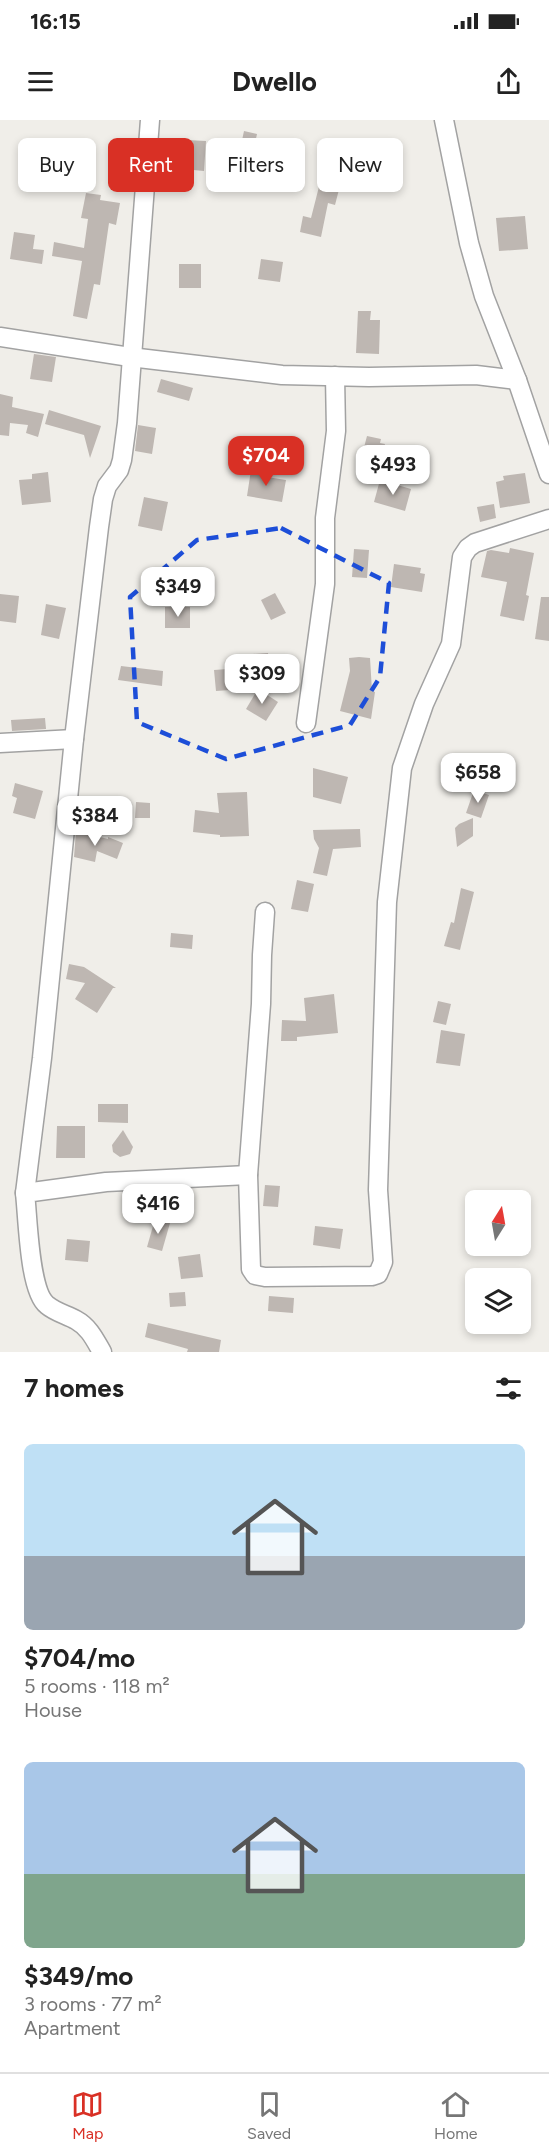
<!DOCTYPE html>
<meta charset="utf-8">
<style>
body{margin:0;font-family:Figtree,sans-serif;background:#f6f6f6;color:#222;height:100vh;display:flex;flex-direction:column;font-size:22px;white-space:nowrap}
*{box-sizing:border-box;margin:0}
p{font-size:20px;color:#767676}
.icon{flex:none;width:33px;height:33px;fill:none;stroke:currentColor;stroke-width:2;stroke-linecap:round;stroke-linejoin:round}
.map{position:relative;height:1232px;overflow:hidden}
.sheet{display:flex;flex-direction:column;background:#fff;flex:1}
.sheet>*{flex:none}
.top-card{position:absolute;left:18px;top:18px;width:513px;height:54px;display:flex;gap:12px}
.needle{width:39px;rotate:11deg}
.fabs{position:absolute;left:465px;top:1070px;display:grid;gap:12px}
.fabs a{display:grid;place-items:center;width:66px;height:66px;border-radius:9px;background:#fff;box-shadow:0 3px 9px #0003;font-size:30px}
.price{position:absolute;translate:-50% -51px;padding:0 14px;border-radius:12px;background:#fff;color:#222;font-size:20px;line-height:39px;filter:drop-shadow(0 2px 3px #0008)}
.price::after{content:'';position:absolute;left:50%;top:36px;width:18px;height:14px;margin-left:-9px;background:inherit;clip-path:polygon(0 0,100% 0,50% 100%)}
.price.current{background:#d93025;color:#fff}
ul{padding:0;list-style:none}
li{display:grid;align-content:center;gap:12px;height:318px;padding:0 24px}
li span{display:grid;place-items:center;height:186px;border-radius:9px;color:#555}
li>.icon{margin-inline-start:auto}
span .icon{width:108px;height:108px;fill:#fffc;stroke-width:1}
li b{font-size:26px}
h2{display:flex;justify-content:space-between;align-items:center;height:72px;padding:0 24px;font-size:26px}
.chip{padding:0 21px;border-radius:9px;background:#fff;box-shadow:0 3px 9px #0003;font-size:21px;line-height:54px}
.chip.current{background:#d93025;color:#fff}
.status{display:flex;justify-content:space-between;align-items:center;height:42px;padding:0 30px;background:#fff;direction:ltr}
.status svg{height:16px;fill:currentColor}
header{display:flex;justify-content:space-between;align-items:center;height:78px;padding:0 24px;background:#fff;font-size:27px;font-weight:700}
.tab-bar{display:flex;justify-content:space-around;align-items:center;height:84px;border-top:2px solid #e0e0e0;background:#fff;font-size:16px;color:#767676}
.tab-bar a{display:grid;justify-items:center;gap:3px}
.tab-bar .current{color:#d93025}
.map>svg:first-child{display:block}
</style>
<div class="status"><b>16:15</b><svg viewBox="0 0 49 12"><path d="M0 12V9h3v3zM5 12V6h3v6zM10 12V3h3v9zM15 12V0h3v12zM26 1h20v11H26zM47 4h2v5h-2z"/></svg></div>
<header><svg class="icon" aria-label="menu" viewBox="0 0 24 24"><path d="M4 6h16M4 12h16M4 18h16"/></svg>Dwello<svg class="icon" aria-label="share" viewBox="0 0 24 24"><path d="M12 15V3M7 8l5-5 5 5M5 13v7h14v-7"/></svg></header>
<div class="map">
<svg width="549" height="1232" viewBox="0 0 549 1232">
<rect width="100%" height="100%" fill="#f0eee9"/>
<g fill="#beb7b2">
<path d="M244,11L257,14L252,37L239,34Z"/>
<path d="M187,20L206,21L204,51L173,48L174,25L187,26Z"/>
<path d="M30,43L44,45L41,72L26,70Z"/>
<path d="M324,47L343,54L335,85L328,83L321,117L300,112L303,96L311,98Z"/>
<path d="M86,73L101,75L100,80L120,83L116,105L109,103L100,165L94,164L87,199L73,196L82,141L52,136L54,122L84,128L88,99L81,98Z"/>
<path d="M525,96L528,129L499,131L496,98Z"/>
<path d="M14,112L35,115L33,129L44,130L42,144L10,139Z"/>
<path d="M261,139L283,142L280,162L258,159Z"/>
<rect x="179" y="144" width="22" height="24"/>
<path d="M358,191H371L370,200H380L379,234L356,233Z"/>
<path d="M34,234L56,237L52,262L30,259Z"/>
<path d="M161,259L193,268L189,281L157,272Z"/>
<path d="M0,274L13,277L12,287L44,294L38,317L26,313L28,305L10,303L9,316L0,315Z"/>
<path d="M49,290L101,306L90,338L84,315L45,304Z"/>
<path d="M138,305L156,308L152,334L135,331Z"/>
<path d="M367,316L381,319L380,323L385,324L380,344L361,339Z"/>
<path d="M251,350L268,353L267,357L286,360L282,382L247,376Z"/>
<path d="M48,352L51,382L22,385L19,360L32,359V354Z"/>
<path d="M525,353L530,383L500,388L496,362L504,360L503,356Z"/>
<path d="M380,360L411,369L405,391L374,382Z"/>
<path d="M144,377L168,382L162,411L138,406Z"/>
<path d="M494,384L496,398L480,402L477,387Z"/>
<path d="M510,428L534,433L526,475L529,476L524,501L500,496L507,462L481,457L487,431L491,430L509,433Z"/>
<path d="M354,429L369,430L367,458L352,457Z"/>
<path d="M394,444L421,448L420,453L425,454L422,472L391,467Z"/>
<path d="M275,473L286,493L271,500L261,480Z"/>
<path d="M0,474L19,476L16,503L0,501Z"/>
<path d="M541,477H549V521L535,519Z"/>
<path d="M46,484L66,488L59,519L41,515Z"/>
<rect x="165" y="487" width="25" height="21"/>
<path d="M268,533L270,556L241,558L239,535Z"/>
<path d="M359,537L370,538L372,571L375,572L371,599L340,591L350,551L349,538Z"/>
<path d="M121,546L163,551L162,566L118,560Z"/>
<path d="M228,549L230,570L216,571L214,550Z"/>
<path d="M258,569L278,582L266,601L246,589Z"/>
<path d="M45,598L46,609L12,611L11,600Z"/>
<path d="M313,648L348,657L341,684L313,677Z"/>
<path d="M15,663L43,671L35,699L13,693L17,678L12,676Z"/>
<path d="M474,670L489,675L481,698L466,693Z"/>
<path d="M247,672L249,716L220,717V715L193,712L195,690L219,693L217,673Z"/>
<path d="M136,682L150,683V698H135Z"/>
<path d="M473,698V716L457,727L455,708L459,704Z"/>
<path d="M360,709L361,727L333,729L327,756L313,753L319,728L314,719L313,710Z"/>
<path d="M76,711L108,719V717L123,723L117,739L97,731L95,742L74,737Z"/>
<path d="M297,760L314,764L308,792L291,789Z"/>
<path d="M461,768L474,772L460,830L444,826L451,802L454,803Z"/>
<path d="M171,813L193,815L192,829L170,827Z"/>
<path d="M69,844L84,847L116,868H113L97,893L75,879L85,863L66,859Z"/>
<path d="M334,874L338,913L297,917V921H281L282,900L306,901L304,878Z"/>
<path d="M438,881L451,884L446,905L433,902Z"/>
<path d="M441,910L465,914L460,946L436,943Z"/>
<path d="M98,984H128V1003L98,1002Z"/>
<path d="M57,1006H85V1038H56Z"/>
<path d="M123,1010L133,1027L130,1034L120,1037L113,1032L112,1025Z"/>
<path d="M265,1065L280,1066L278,1087L263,1086Z"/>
<path d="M155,1099L170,1103L162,1131L147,1127Z"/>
<path d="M315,1106L343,1109L340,1129L313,1125Z"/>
<path d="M67,1119L90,1121L88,1142L65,1140Z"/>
<path d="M200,1134L203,1157L181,1159L178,1137Z"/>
<path d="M185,1172L186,1186L170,1187L169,1173Z"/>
<path d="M269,1176L294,1178L293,1193L268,1191Z"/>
<path d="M148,1203L221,1220L219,1232H187L188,1229L145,1217Z"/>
</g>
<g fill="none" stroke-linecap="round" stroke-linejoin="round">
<defs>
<g id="minor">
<path d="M444,0L469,123L484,176L517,260L549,354"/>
<path d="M0,217L130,237L282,255L369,257L476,255L517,260"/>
<path d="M306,603L325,464V398L336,311L335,256"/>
<path d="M0,623L74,619"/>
<path d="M265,792L262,835L261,884L248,1055L251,1149L255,1155L265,1157L372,1156L378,1154L383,1142L378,1070L387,782L402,648L424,584L451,524L462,437L468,428L475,423L549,399"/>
<path d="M25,1073L42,938L74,619L99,407L103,379L107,366L119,350L122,340L127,303L150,0"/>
<path d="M102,1232C95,1220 89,1207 76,1200C67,1195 55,1192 47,1185C29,1171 28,1098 25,1073L106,1062L248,1055"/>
</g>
</defs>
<use href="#minor" stroke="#a2a2a2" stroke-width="21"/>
<use href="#minor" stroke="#fff" stroke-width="18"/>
</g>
<path fill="none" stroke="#1d4ed8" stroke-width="4.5" stroke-dasharray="12 8" stroke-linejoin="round" d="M281,408L389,463L380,557L350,605L226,639L137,602L130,477L197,420Z"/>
</svg>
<div class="fabs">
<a><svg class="needle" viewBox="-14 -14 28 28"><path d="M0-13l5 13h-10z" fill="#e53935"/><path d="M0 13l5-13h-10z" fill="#767676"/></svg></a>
<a><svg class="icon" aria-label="layers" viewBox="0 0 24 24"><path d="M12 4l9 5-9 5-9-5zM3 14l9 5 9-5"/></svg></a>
</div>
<b class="price current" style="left:266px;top:367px">$704</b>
<b class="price" style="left:393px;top:376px">$493</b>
<b class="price" style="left:178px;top:498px">$349</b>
<b class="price" style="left:262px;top:585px">$309</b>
<b class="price" style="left:478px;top:684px">$658</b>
<b class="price" style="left:95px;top:727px">$384</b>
<b class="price" style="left:158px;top:1115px">$416</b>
<div class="top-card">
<a class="chip">Buy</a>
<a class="chip current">Rent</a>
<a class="chip">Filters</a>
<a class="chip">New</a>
</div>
</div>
<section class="sheet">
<h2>7 homes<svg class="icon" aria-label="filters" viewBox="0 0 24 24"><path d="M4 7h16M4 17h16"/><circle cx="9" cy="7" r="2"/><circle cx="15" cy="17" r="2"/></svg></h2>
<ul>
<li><span style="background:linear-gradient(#bfe0f5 60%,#9aa5b1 0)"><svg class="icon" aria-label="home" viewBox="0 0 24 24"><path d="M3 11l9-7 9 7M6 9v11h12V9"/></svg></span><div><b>$704/mo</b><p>5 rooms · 118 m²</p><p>House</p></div></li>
<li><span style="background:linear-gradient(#a9c7e8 60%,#7fa58c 0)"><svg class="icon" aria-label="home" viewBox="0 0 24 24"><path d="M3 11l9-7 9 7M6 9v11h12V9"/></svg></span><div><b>$349/mo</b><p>3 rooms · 77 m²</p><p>Apartment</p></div></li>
</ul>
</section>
<nav class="tab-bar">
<a class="current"><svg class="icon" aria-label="map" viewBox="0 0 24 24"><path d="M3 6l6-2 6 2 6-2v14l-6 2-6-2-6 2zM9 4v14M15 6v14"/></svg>Map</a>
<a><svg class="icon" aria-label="saved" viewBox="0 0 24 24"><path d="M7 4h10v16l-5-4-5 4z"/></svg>Saved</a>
<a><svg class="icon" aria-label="home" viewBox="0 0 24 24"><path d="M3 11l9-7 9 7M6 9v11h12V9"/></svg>Home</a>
</nav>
